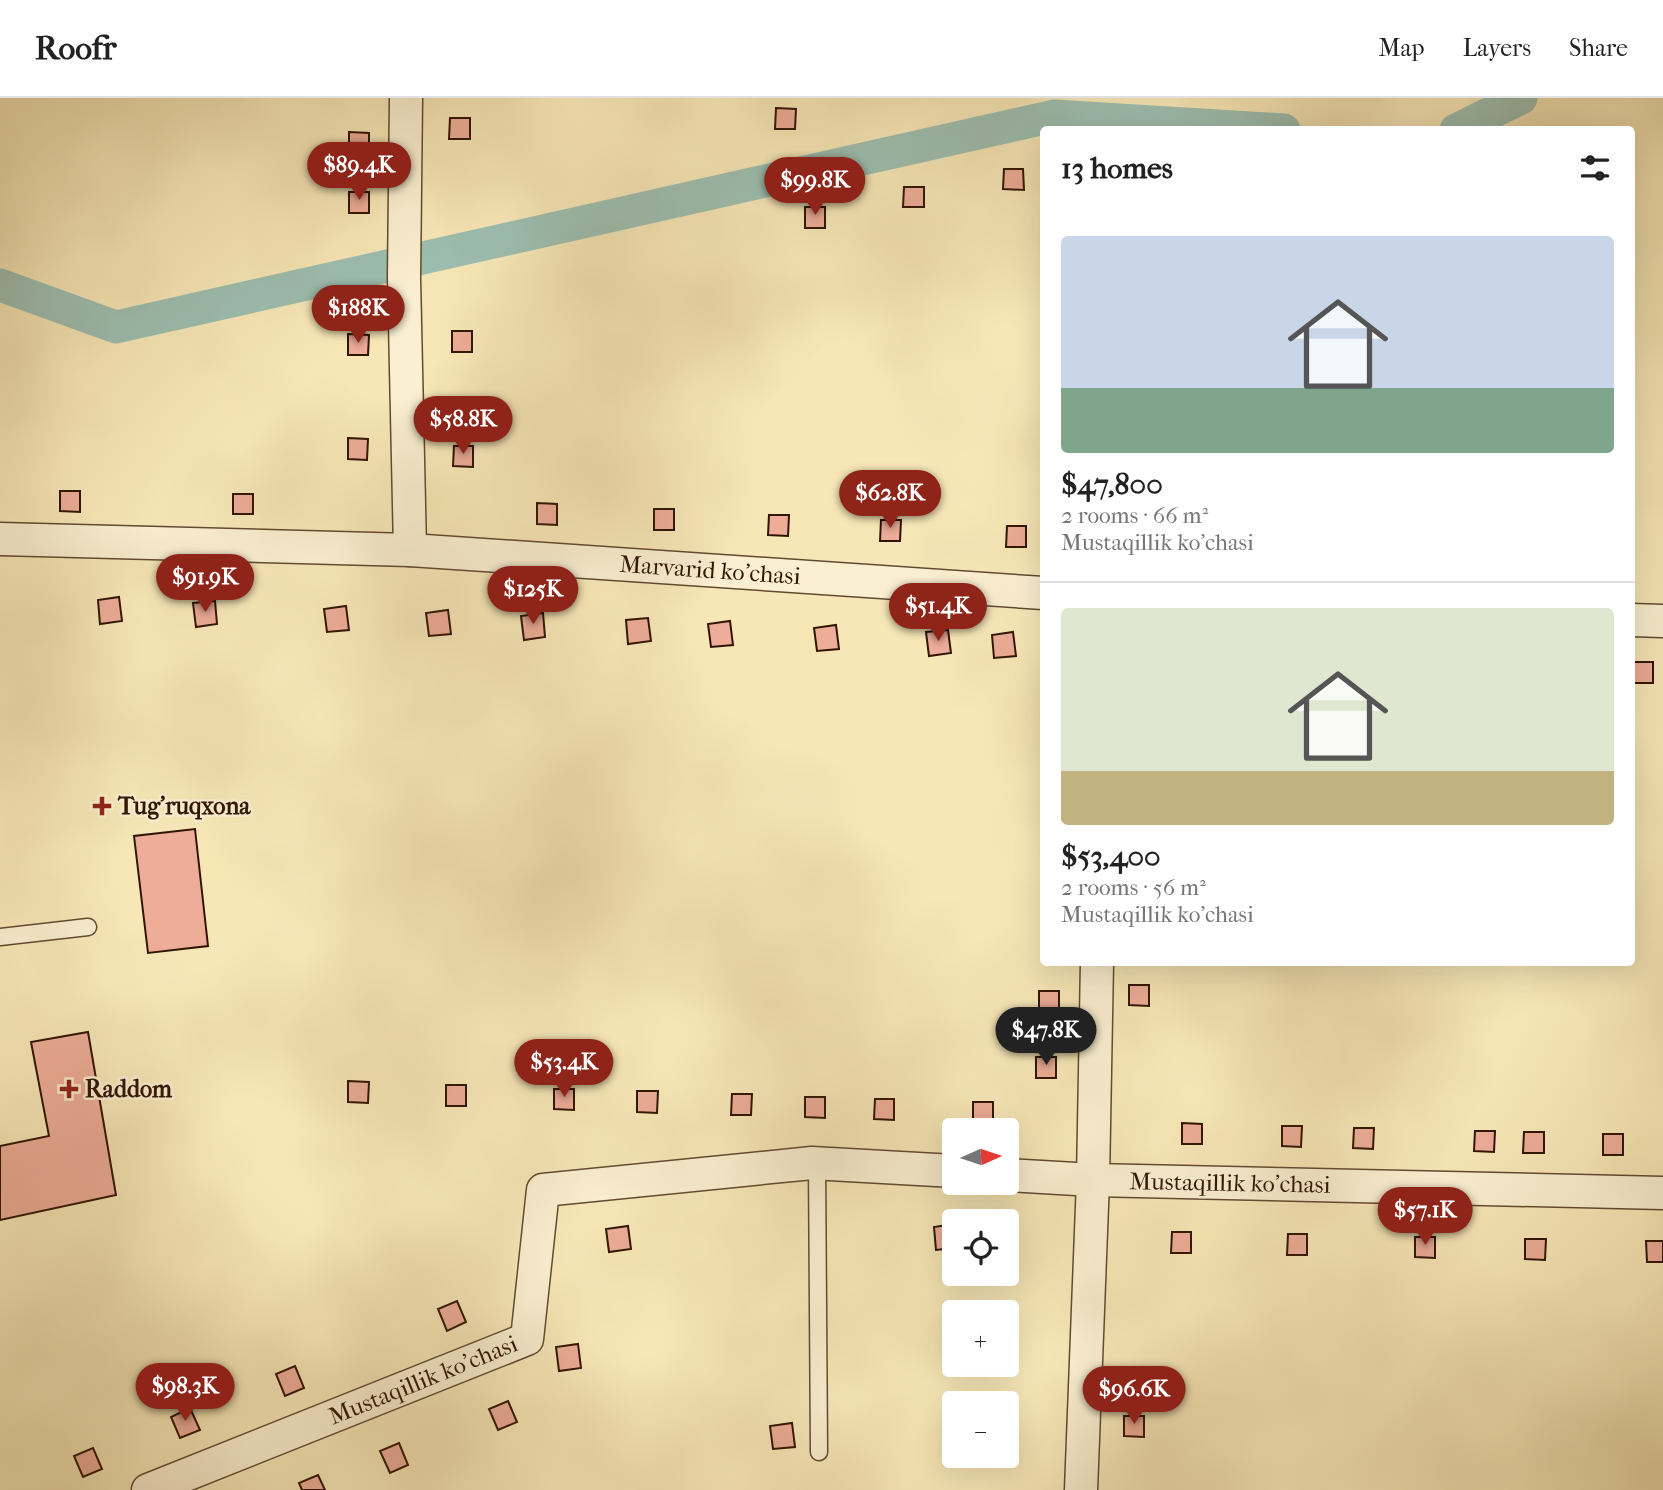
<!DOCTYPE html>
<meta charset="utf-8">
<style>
body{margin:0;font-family:"IM FELL French Canon",serif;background:#f2f2f2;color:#222;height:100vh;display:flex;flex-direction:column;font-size:26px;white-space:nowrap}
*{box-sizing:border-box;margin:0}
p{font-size:23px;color:#767676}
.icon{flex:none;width:38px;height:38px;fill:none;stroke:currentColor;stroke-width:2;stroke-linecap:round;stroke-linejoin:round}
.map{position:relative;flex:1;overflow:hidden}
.drawer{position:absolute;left:1040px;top:28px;width:595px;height:840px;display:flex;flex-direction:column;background:#fff;border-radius:7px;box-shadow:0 7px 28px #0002}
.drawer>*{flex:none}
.needle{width:46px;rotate:87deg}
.buttons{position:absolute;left:942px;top:1020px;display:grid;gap:14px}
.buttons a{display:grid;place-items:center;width:77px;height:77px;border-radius:7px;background:#fff;box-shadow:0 7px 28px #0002;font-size:35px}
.price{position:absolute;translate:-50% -60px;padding:0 16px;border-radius:24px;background:#8f2418;color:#fff;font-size:23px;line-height:46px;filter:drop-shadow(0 2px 4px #0008)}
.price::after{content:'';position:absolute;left:50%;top:42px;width:21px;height:16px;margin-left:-10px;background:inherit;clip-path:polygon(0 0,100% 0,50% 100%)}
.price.current{background:#222;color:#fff}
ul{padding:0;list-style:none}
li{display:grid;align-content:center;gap:14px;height:371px;padding:0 21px}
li+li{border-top:2px solid #e0e0e0}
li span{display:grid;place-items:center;height:217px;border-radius:7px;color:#555}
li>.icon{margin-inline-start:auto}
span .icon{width:126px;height:126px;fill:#fffc;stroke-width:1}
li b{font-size:30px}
h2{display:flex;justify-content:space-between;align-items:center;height:84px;padding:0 21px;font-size:30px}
header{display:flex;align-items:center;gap:42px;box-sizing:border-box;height:98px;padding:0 35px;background:#fff;border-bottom:2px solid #e0e0e0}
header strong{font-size:33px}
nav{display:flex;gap:38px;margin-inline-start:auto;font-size:24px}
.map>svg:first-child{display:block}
</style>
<header>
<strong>Roofr</strong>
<nav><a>Map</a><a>Layers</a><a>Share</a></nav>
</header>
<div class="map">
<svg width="1663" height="1392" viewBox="0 0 1663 1392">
<rect width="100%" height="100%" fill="#f7e7b7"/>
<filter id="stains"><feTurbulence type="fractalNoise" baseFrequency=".00286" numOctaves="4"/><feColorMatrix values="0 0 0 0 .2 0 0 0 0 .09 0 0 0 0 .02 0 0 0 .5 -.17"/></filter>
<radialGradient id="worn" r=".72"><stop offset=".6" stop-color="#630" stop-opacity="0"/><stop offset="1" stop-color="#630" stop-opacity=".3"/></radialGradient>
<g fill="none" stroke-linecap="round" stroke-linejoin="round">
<g stroke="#9dbfb1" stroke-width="33">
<path d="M1456,32L1521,0"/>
<path d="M0,187L116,229L1054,18L1284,32"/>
</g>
</g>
<g fill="#edad98" stroke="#311504" stroke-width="2">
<path d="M776,10L796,11L795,31H775Z"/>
<path d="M450,20H470V41H449Z"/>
<path d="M349,34L369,35V56L349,55Z"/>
<path d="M1004,71H1023L1024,92L1003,91Z"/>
<path d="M904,89H924V109H903Z"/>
<rect x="349" y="94" width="20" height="21"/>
<rect x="805" y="109" width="20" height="21"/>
<rect x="452" y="233" width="20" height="21"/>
<path d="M348,236L369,237L368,257H348Z"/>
<path d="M348,340L368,341L367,362L348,361Z"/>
<path d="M454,348H473V369L453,368Z"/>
<path d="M60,393H80V414L60,413Z"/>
<rect x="233" y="396" width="20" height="20"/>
<path d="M537,405L557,406V427L537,426Z"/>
<rect x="654" y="411" width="20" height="21"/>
<path d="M769,417H789L788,438L768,437Z"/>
<path d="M881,422H901L900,443H880Z"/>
<path d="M1007,428H1026V449H1006Z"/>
<path d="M119,499L122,523L100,526L98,502Z"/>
<path d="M215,503L217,526L196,529L193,505Z"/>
<path d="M346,508L349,532L327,534L324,511Z"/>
<path d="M448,512L451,536L429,538L426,515Z"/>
<path d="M543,515L545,539L524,542L521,518Z"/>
<path d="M648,520L651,543L628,546L626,522Z"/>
<path d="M730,523L733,547L711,549L708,526Z"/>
<path d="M836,527L839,551L817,553L814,530Z"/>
<path d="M948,532L951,555L929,558L926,534Z"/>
<path d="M1013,534L1016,558L994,560L992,537Z"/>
<rect x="1633" y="564" width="20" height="21"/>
<path d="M195,731L208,848L148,855L134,738Z"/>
<path d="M1129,887H1149V908L1129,907Z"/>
<rect x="1039" y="893" width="20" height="21"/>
<path d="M88,934L116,1097L0,1122V1048L49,1038L31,944Z"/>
<rect x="1036" y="959" width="20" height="21"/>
<path d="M348,983L369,984L368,1005L348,1004Z"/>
<rect x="446" y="987" width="20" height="21"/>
<path d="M554,991H574V1012L554,1011Z"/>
<path d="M637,993H658L657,1015L637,1014Z"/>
<path d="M732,996H752L751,1017H731Z"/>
<path d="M805,999H825V1020L805,1019Z"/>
<path d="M875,1001H894V1022L874,1021Z"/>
<rect x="973" y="1004" width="20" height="21"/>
<path d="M1182,1025L1202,1026V1046H1182Z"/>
<path d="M1282,1028H1302L1301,1049L1282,1048Z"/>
<path d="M1354,1030H1374L1373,1051L1353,1050Z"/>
<path d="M1475,1033H1495L1494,1054L1474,1053Z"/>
<path d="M1524,1034H1544V1055H1523Z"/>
<rect x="1603" y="1036" width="20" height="21"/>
<path d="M954,1126V1150L936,1152L934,1129Z"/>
<path d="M628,1128L631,1151L609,1154L606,1131Z"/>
<path d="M1172,1134H1191V1155H1171Z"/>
<path d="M1288,1136H1307V1157H1287Z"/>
<path d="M1415,1139H1435V1160L1415,1159Z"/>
<path d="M1525,1141H1546L1545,1162L1525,1161Z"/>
<path d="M1646,1143H1663V1164H1647Z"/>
<path d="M457,1203L466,1224L447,1233L438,1211Z"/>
<path d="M578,1246L581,1270L559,1273L556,1249Z"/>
<path d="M295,1268L304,1290L285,1298L276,1276Z"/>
<path d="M508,1303L517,1324L498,1332L489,1311Z"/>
<path d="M190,1310L200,1332L180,1340L171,1319Z"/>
<path d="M1124,1318H1144V1339L1124,1338Z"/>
<path d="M792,1325L795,1349L773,1351L770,1328Z"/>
<path d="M399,1345L408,1367L390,1375L380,1353Z"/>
<path d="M93,1350L102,1371L83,1379L74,1358Z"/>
<path d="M318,1377L325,1392H302L299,1385Z"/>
</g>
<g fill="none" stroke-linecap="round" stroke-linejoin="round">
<defs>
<g id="service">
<path d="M0,839L88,829"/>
<path d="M817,1065L819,1354"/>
</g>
<g id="minor">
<path d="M406,0L404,180L410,452"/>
<path d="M0,441L410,452L1043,495"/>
<path d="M1631,522L1663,523"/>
<path d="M1006,1077L1093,1082L1663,1095"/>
<path d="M148,1392L527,1241L543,1092L812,1065L954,1073"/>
<path d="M1081,1392L1093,1082L1097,864"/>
</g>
</defs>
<use href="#service" stroke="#624a31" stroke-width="19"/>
<use href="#minor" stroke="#624a31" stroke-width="35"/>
<use href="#service" stroke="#faefd0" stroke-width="16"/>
<use href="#minor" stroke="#faefd0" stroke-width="32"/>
</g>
<g fill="#8f2418" stroke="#faefd0" stroke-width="2.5">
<path d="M98.5 697.5h7v7h7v7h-7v7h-7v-7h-7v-7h7z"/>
<path d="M65.5 980.5h7v7h7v7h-7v7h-7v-7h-7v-7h7z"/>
</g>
<g text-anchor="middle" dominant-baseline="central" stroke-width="5" stroke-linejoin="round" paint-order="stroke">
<g font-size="24" fill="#311504" stroke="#faefd0">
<text transform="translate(710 472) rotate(4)">Marvarid ko'chasi</text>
<text transform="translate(1230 1085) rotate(1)">Mustaqillik ko'chasi</text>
<text transform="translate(423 1282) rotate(-22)">Mustaqillik ko'chasi</text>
</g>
<g font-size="24" font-weight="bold" fill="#311504" stroke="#faefd0" text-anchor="start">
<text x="118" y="708">Tug'ruqxona</text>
<text x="85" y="991">Raddom</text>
</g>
</g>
<rect width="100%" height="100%" filter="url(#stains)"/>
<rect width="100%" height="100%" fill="url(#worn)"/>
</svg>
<div class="buttons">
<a><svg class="needle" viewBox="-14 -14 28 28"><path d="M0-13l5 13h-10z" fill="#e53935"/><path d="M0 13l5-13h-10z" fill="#767676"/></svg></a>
<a><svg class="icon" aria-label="locate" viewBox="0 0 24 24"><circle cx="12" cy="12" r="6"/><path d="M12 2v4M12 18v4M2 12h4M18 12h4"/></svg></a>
<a>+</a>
<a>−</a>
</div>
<b class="price" style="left:359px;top:104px">$89.4K</b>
<b class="price" style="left:815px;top:119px">$99.8K</b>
<b class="price" style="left:358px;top:247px">$188K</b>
<b class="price" style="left:463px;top:358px">$58.8K</b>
<b class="price" style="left:890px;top:432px">$62.8K</b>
<b class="price" style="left:205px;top:516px">$91.9K</b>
<b class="price" style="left:533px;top:528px">$125K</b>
<b class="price" style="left:938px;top:545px">$51.4K</b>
<b class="price current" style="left:1046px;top:969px">$47.8K</b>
<b class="price" style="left:564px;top:1001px">$53.4K</b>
<b class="price" style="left:1425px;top:1149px">$57.1K</b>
<b class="price" style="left:185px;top:1325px">$98.3K</b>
<b class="price" style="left:1134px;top:1328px">$96.6K</b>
<section class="drawer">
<h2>13 homes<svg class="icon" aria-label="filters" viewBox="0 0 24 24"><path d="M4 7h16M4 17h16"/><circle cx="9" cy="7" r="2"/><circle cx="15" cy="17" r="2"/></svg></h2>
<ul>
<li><span style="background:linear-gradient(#c9d6e8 70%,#7fa58c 0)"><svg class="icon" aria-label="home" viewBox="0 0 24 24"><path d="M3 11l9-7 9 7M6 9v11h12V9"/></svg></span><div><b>$47,800</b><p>2 rooms · 66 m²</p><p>Mustaqillik ko'chasi</p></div></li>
<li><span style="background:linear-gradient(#dfe7d0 75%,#c2b280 0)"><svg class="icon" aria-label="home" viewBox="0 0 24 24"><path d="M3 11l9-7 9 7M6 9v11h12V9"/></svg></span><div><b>$53,400</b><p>2 rooms · 56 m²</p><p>Mustaqillik ko'chasi</p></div></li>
</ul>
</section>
</div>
